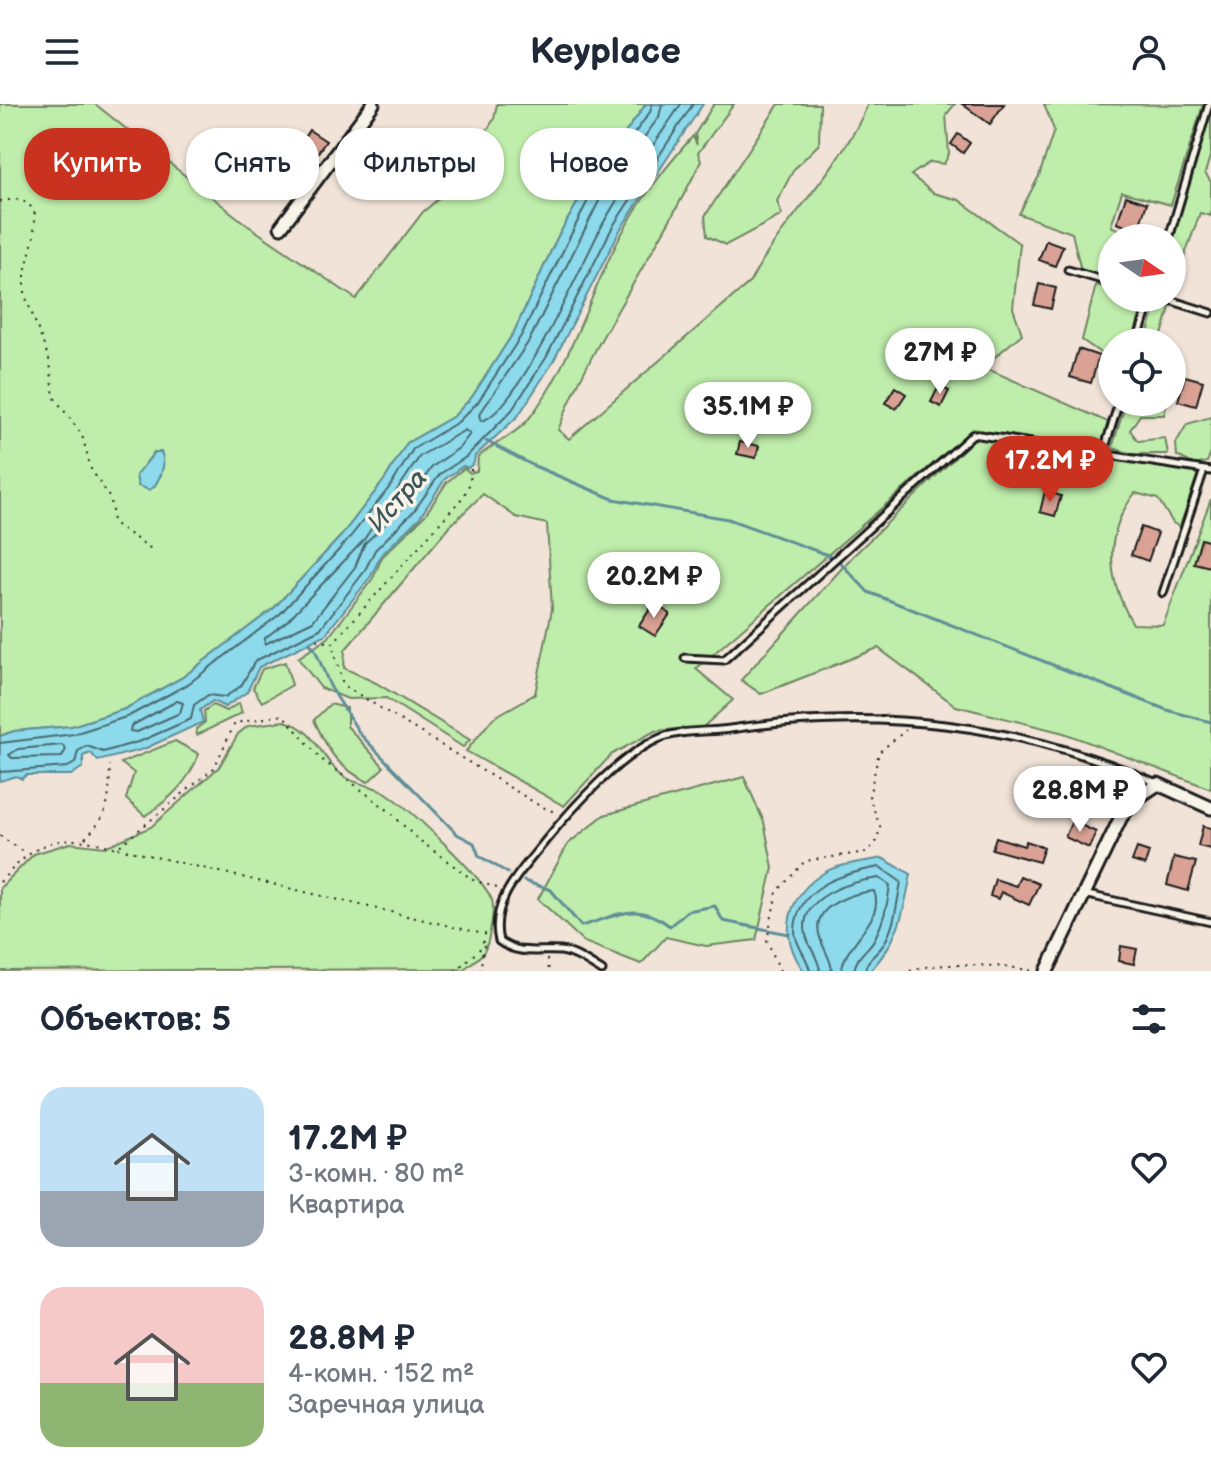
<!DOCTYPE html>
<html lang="ru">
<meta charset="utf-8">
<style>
body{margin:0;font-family:"Balsamiq Sans",sans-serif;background:#f2f2f3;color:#1f2937;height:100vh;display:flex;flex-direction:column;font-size:30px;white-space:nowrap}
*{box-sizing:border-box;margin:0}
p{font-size:26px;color:#747a83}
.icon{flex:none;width:44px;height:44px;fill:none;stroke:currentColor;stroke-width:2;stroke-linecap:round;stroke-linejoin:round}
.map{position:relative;height:867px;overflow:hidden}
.details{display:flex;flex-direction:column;background:#fff;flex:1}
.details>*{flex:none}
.top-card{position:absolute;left:24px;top:24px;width:800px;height:72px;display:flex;gap:16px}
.needle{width:52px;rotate:103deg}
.fabs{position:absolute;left:1098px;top:120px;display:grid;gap:16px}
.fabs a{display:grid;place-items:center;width:88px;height:88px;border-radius:50%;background:#fff;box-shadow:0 2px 6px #0004;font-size:40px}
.price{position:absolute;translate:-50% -68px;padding:0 18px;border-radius:28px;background:#fff;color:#222;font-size:26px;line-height:52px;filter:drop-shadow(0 2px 4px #0008)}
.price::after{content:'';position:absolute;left:50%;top:48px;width:24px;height:18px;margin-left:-12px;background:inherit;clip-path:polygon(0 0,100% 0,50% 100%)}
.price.active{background:#c8321e;color:#fff}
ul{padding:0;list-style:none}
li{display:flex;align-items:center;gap:24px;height:200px;padding:0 40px}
li span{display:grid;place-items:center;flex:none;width:224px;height:160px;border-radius:24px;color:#555}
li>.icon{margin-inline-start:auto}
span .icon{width:96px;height:96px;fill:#fffc;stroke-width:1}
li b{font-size:34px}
h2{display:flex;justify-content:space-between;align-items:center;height:96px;padding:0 40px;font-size:34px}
.tag{padding:0 28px;border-radius:32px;background:#fff;box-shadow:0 2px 6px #0004;font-size:28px;line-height:72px}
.tag.active{background:#c8321e;color:#fff}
header{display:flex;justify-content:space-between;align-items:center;height:104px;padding:0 40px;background:#fff;font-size:36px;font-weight:700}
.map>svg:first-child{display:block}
</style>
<header><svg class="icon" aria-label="menu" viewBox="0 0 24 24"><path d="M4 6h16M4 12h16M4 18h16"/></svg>Keyplace<svg class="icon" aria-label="person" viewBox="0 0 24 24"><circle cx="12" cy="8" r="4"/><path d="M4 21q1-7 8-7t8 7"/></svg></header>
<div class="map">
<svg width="1211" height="867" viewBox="0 0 1211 867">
<rect width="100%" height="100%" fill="#f1e3d7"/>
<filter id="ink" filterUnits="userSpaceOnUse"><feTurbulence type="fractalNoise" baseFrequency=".0125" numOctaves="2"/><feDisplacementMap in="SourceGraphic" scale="16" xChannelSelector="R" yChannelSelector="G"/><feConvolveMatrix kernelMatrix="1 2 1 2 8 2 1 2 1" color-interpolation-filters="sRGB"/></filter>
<g filter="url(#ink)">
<g fill="#bfedab" stroke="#6e8464" stroke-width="2" fill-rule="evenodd">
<path d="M0,0H95L247,121L356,195L423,108L451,84L494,15L497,0H646L587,82L557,134L514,228L472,293L454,312L407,339L385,375L341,432L274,504L183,573L125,605L72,622L14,627L0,632ZM154,348H161V371L140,367Z"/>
<path d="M714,0H734L698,49L701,57C657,149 595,231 558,326L569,335L750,178C783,115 841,65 868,0H955L946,11L949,50L944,60L930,58L911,71L933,89L959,96L1020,140L1013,204L1022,230L983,263L1108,318L1100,346L973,325L696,565L733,596L703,623L655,627L612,650L564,702L466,647L493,614L535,590L552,505L547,420L516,413L483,390L450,422L345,546L344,564L376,579L470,636L463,643L386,594L348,595L321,584L298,554L328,534L373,474L382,453L425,411L447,378L464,364L470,369L477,367L478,353C492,340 515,331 527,317C571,263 588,192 621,131C641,94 666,63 693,32L697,41L695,30Z"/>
<path d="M779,0H820L819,40L794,65L777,97L782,111L726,141L707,132L705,112Z"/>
<path d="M1044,0L1203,1L1171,101L1122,88L1111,122L1136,134H1112V176L1081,167L1072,129L1019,110L1039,72L1054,26Z"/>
<path d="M1211,8V49L1205,69L1211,78V112L1200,109L1172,187V140Z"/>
<path d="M1096,181L1112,185V194H1145L1132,238H1112V260L1109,262L1102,250L1082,236Z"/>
<path d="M1157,199L1170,203L1160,238H1145Z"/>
<path d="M1126,298H1167L1164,311H1140L1130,326L1138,337L1165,334L1168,350H1133L1112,344Z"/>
<path d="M1211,313V349L1207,358L1195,361L1177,352L1176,339L1187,320Z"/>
<path d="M975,334L1198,369L1180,423L1173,419L1158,395L1135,389C1102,432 1107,476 1133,520L1163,521L1211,395V685L1064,629L956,602L878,544L761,590L741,576L852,453Z"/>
<path d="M285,558L292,581L262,598L253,584L262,565Z"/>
<path d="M239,599L242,609L197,631L196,625L205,618L204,607L213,601L226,607Z"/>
<path d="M330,600L347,604V622L384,663L368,678C336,662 329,648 314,616Z"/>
<path d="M284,617C318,625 320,657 345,673C357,681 373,681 385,688C407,702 484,774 492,796C495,806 489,841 483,849C478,855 470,860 464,865L0,867V784L34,750L70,739L105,743L151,723L219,663L238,630L248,622Z"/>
<path d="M175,637L199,650C188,679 170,695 145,712L126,695L134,669L121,659Z"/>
<path d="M744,673L764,718L773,764L756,836L706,842L666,833L641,860L584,838L538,795L568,740L604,711Z"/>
</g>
<g fill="#8cdaeb" stroke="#5f8e98" stroke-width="2">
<path d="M646,0H703L620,126L553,258L518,312L475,352L474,359L468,364L463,362L445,375L420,413L381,451L371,472L325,531L259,563L247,588L225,603L213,597L200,606L203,618L144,645L98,657L91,649L83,652V663L71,671H26L22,675L16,672L0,677V632L14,627L72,622L125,605L183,573L274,504L341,432L385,375L407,339L454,312L472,293L514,228L557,134L587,82Z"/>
<path d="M155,348H161C167,360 161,372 154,383L149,386L138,382L136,371Z"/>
<path d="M882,754L911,770C903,811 899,836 870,867H804C777,830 787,790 827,767C843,759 865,758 882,754Z"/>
</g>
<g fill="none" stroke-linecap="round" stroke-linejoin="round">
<g stroke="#49686f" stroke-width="2">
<path d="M662,0L659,13L602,91L529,237L479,311L481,317C517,310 584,154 604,118C627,77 655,39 681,0"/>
<path d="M465,326L470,330L459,344L432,363L406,401L365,439L355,463L313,517L265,540V534L287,517L363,437L420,352Z"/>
<path d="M177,597L183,599L180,609L137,628L130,627L131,622Z"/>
<path d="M0,639L74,630L129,612L188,580L280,510L347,437L392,380L413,345L458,318L478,298L521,232L593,86L650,8L652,0"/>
<path d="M62,641L66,645L62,653L12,654L9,651L18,645Z"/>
<path d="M0,668L68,663L75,659L78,647L87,642L103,648L141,637L191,615L194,601L208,591L225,593L241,582L255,557L320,525L364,468L375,446L414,407L440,370L466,353L512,306L546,254L613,122L693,0"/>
<path d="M810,867C808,853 794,840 795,825C798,781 845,769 880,763L901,778C897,798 895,823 883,841C877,851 866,855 865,867"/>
<path d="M820,867C819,854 809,844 806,831C797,792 852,777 879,774L890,781C888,799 884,817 875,834C869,846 856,851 854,867"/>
<path d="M832,867C831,853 822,844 819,830C812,801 853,789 874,787C886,817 843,839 842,867"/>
</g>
<g stroke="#5f8e98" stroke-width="3">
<path d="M486,337L532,361L613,395L728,415L836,454L868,488L1167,606L1211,618"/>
<path d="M309,539L314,543L330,582L360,630L457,730L474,739L479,752L508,769"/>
<path d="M524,777L551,786L581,822C618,812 636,796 670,822L687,807L715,802L723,817L789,830"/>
</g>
</g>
<g fill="#daa295" stroke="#1c1c1c" stroke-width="2">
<path d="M962,0H1004L990,20Z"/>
<path d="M309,26L326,37L314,54L298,43Z"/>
<path d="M958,30L970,39L963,49L951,40Z"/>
<path d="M1126,92L1147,99L1138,126L1117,119Z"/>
<path d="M1046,136L1063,142L1055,162L1039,156Z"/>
<path d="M1039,180L1056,184L1051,205L1034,201Z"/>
<path d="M1078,245L1099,252L1091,279L1070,273Z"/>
<path d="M1185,272L1203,277L1196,302L1178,297Z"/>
<path d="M939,282L949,287L941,303L931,298Z"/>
<path d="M895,283L906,290L896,305L885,299Z"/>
<path d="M740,338L759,342L756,354L737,350Z"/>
<path d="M1045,387L1061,392L1055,412L1040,408Z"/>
<path d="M1141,423L1158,429L1148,457L1131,451Z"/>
<path d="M1201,435L1211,438L1210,463L1194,459Z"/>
<path d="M654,499L670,510L655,532L639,522Z"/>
<path d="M1090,682L1116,694L1108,709L1083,697Z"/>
<path d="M1072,717L1096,728L1089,744L1065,733Z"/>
<path d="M1203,722L1211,724V745L1198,742Z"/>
<path d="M996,733L1024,742L1026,737L1044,743L1039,758L992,745Z"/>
<path d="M1137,744L1149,748L1145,761L1132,757Z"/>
<path d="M1174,753L1196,758L1188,787L1167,781Z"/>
<path d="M1020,772L1039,780L1029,801L1001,788L998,795L990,792L995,775L1016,782Z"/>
<path d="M1121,842L1137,845L1134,860L1119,857Z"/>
</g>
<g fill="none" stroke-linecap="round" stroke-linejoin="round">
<defs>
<g id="lane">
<path d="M1169,134L1209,0"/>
<path d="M1068,166L1112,179"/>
<path d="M1163,194L1211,209"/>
<path d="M1137,238L1151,194"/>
<path d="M1103,350L1119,298"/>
<path d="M1163,489L1204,366"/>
<path d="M685,554L724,556L973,330L1211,367"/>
<path d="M1083,790L1211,818"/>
<path d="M602,867C590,860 576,849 561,847C539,845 519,852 499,837C489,797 523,765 546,736C572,704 619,652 658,635C677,626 708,628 730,625C880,603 1017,619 1157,679"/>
</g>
<g id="street">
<path d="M281,123L373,0"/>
<path d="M1047,867L1121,713L1137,694L1158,680L1211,704"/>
</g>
</defs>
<use href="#lane" stroke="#1c1c1c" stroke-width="11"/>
<use href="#street" stroke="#1c1c1c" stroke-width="17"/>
<g stroke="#1c1c1c" stroke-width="2" stroke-dasharray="2 6" stroke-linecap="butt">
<path d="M0,97L18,95L29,100L35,110L34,133L25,168V191L50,258L54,293L82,331L91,365L111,396L113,419L153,446"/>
<path d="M471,365L470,379L463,393L332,540L343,581L540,702L557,709"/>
<path d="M317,536L331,539"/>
<path d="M0,732L25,749"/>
<path d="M85,734C111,710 109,695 110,661"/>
<path d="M118,744L488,831"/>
<path d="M0,778C40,734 60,728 117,744L214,664L235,619L283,611L321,655L389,707L415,733L473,776L500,785"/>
<path d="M547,855L549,867"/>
<path d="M455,867L479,846L486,833"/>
<path d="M480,867L485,837"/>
<path d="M780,867L767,836L777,788L805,757L867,748L877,737L880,722L869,693L879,648L906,626"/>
<path d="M910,867C929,857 1010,861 1032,867"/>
</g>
<use href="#lane" stroke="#f7f3e8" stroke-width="5"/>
<use href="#street" stroke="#f7f3e8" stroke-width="11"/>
</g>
</g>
<g text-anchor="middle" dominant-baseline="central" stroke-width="7" stroke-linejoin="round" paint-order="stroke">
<g font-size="26" font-style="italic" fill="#3e555a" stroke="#f7f3e8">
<text transform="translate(398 397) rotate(-48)">Истра</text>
</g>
</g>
</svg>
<div class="fabs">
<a><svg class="needle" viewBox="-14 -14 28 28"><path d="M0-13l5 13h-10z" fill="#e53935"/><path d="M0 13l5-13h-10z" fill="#747a83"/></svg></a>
<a><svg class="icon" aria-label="locate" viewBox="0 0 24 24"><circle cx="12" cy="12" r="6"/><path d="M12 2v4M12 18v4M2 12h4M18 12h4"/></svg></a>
</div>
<b class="price" style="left:940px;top:292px">27M ₽</b>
<b class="price" style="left:748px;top:346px">35.1M ₽</b>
<b class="price active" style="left:1050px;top:400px">17.2M ₽</b>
<b class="price" style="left:654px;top:516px">20.2M ₽</b>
<b class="price" style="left:1080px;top:730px">28.8M ₽</b>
<div class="top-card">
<a class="tag active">Купить</a>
<a class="tag">Снять</a>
<a class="tag">Фильтры</a>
<a class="tag">Новое</a>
</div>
</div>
<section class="details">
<h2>Объектов: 5<svg class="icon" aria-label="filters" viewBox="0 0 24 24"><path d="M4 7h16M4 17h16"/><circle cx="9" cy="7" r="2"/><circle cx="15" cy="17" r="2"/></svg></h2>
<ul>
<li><span style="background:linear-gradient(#bfe0f5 65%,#9aa5b1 0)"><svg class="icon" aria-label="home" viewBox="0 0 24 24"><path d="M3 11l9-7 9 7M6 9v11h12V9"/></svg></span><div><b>17.2M ₽</b><p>3-комн. · 80 m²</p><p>Квартира</p></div><svg class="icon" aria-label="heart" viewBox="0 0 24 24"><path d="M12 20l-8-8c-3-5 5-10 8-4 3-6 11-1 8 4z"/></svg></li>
<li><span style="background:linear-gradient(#f6c9c9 60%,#8fb573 0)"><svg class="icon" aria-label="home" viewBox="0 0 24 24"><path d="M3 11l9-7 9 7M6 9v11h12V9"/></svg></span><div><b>28.8M ₽</b><p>4-комн. · 152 m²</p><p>Заречная улица</p></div><svg class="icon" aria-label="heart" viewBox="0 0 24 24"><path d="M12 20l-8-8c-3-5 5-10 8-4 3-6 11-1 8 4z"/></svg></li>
</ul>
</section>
